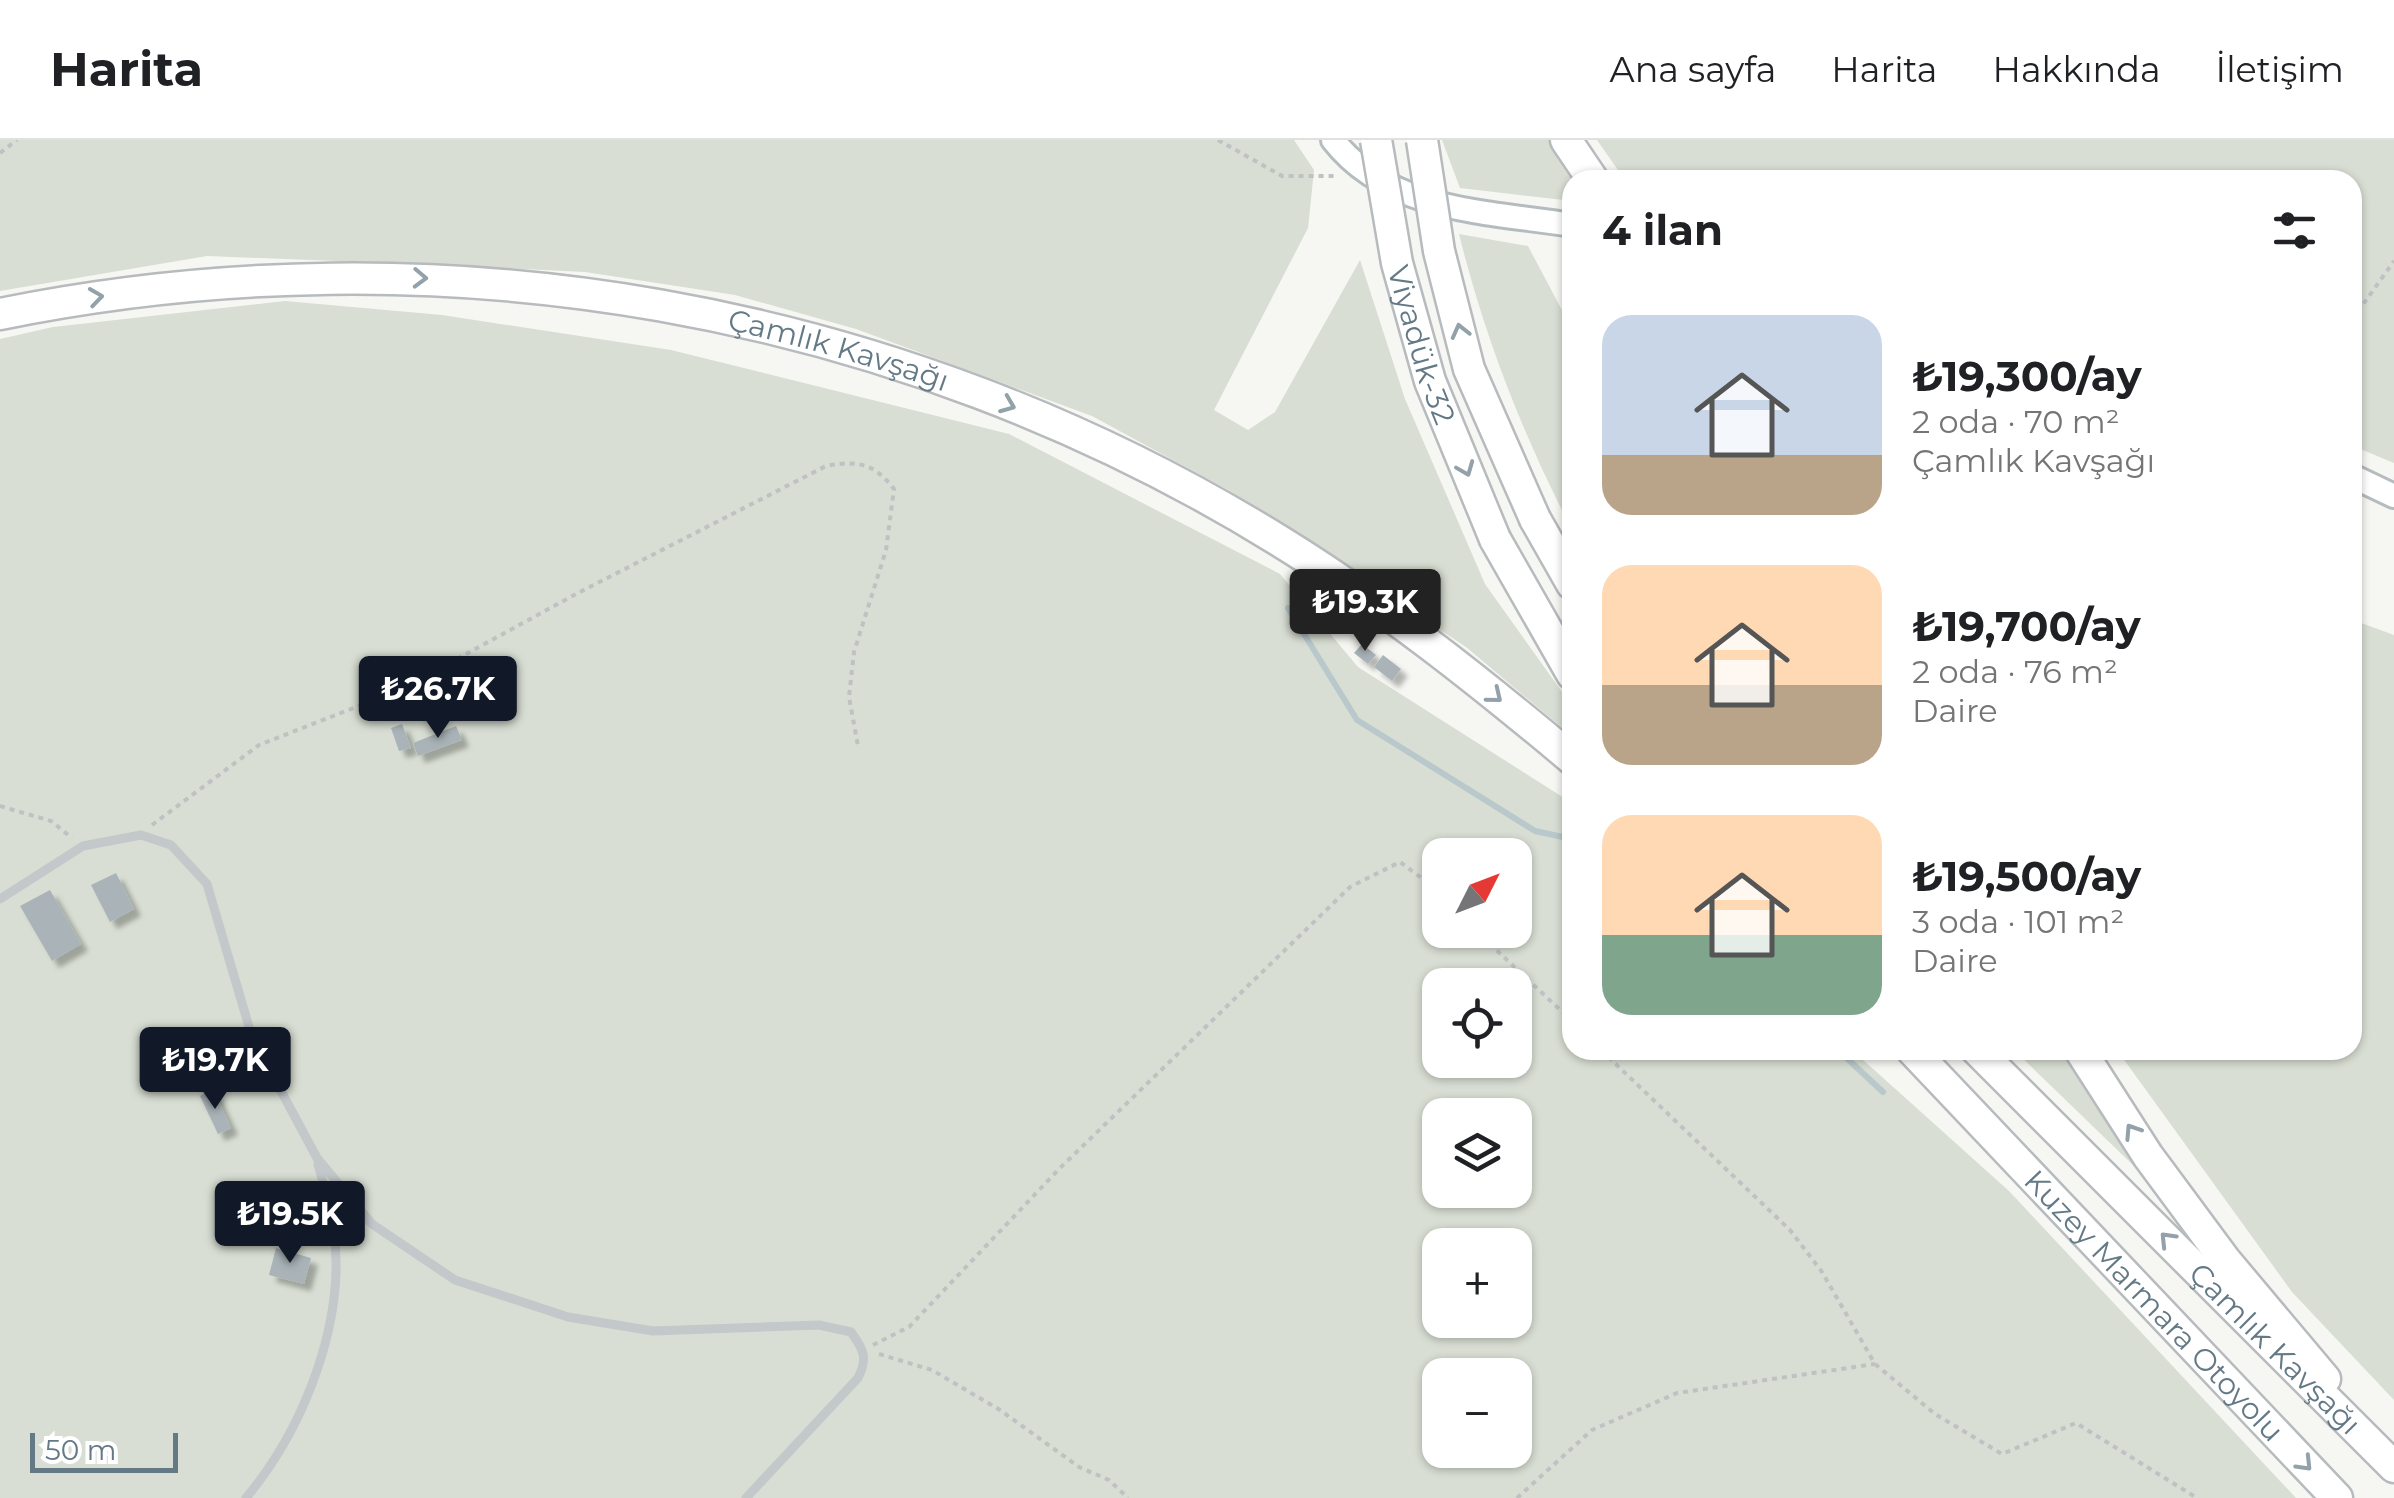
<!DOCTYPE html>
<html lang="tr">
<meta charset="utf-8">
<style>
body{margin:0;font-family:Montserrat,sans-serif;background:#f6f6f6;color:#202124;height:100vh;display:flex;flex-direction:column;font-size:38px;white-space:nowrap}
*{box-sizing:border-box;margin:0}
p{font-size:32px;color:#757577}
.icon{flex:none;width:55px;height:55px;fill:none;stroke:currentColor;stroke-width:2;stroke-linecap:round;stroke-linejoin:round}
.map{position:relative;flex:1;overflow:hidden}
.drawer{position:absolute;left:1562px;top:30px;width:800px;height:890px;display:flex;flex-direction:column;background:#fff;border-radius:30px;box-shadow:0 2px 8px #0004}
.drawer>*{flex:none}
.needle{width:65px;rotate:48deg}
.controls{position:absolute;left:1422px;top:698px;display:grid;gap:20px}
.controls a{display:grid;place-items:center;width:110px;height:110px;border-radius:20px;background:#fff;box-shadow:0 2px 8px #0004;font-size:50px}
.scale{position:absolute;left:30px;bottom:25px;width:148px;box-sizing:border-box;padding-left:10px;border:5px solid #637985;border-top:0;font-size:28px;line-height:35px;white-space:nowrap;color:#637985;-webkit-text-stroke:8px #fff;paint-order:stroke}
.price{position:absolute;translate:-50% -85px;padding:0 22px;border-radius:10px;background:#111827;color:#fff;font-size:32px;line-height:65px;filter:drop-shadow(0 2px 5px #0008)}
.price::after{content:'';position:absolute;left:50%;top:60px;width:30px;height:22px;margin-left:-15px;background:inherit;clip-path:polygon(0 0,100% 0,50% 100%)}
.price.selected{background:#222;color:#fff}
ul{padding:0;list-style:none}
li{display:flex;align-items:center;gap:30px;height:250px;padding:0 40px}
li span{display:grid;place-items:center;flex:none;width:280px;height:200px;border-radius:30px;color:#555}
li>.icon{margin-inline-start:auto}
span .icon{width:120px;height:120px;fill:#fffc;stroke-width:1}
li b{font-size:42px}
h2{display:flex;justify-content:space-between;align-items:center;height:120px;padding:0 40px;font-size:42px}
header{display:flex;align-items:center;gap:60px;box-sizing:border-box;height:140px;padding:0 50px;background:#fff;border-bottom:2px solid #e0e0e0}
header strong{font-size:48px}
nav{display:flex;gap:55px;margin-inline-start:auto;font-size:35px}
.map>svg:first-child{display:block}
</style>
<header>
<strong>Harita</strong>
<nav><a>Ana sayfa</a><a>Harita</a><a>Hakkında</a><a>İletişim</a></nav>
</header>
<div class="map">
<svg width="2394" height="1358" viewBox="0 0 2394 1358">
<defs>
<filter id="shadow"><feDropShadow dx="7" dy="7" stdDeviation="2.5" flood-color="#0004"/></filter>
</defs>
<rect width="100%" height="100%" fill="#f6f6f2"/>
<g fill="#d8ded3" fill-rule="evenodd">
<path d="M0,0H1294L1314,30L1308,88L1214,270L1248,290L1275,272L1360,120L1405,259L1485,444L1572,566V596L1466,507L1230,351L1092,276L856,189L735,155L585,132L416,124L207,116L0,151Z"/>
<path d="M1442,0H1549L1575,40L1572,61L1460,48Z"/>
<path d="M1597,0H2394V323L2353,306L2352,40H1625Z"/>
<path d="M1459,94L1528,106L1572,189V390C1523,295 1485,199 1459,94Z"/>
<path d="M285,161L442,175L671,210L1009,294L1280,434L1358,527L1572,663V910H1852L2009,1051L2296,1358H0V199L53,187ZM1440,715H1515V790H1440ZM1440,845H1515V920H1440ZM1440,975H1515V1050H1440ZM1440,1105H1515V1180H1440ZM1440,1235H1515V1310H1440Z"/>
<path d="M2353,480L2394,495V1260L2292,1152L2117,910H2352Z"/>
<path d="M2014,910H2062L2164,1055Z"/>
</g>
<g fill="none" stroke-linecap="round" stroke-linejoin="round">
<g stroke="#b9c8cb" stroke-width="6">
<path d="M1288,468L1357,580L1535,691L1572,699"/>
<path d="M1838,910L1883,952"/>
</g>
</g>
<g fill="#aab4b8" filter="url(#shadow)">
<path d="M1362,504L1376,515L1368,524L1354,513Z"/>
<path d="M1383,515L1401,529L1392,541L1374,527Z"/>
<path d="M402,584L411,608L399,611L391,588Z"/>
<path d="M456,586L462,600L418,616L413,603Z"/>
<path d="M116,733L134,769L110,782L91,745Z"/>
<path d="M50,750L81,804L52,821L20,766Z"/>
<path d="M213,949L231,988L218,994L200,956Z"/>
<path d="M276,1108L311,1118L304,1144L269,1135Z"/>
</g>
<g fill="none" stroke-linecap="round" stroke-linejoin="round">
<defs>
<g id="secondary">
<path d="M1333,0C1389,72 1490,72 1572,85"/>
<path d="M2352,336L2394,356"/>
</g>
<g id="motorway">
<path d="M1566,0L1593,40"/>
<path id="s1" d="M0,174C438,85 898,165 1278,400C1382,464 1479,541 1572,619"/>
<path d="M1535,379L1572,444"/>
<path d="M1495,399L1572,534"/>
<path id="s2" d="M1912,910L2337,1358"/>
<path id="s3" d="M1977,910L2394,1327"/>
<path d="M2080,910L2148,1016L2225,1120L2325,1239"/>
</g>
</defs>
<use href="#secondary" stroke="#b5bcbf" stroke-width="28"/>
<use href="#motorway" stroke="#b7bbbe" stroke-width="35"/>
<g stroke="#bfc1c3" stroke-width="4" stroke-dasharray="5 5" stroke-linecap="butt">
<path d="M1218,0L1282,36H1338"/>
<path d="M0,13L17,0"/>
<path d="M2352,180L2394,121"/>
<path d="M0,666L51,681L72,698"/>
<path d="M152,685L259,605L402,549L576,454L826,326C857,320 874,323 894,349L886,410L854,512L849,557L858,606"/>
<path d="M1475,790L1572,881"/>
<path d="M1601,910L1790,1090L1822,1132L1875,1224L1935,1274L2002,1314L2076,1283L2197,1358"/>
<path d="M873,1205L909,1187L1059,1029L1350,747L1400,722L1440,752"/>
<path d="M879,1214L932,1230L1000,1270L1079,1327L1109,1340L1128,1358"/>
<path d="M1517,1358L1592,1290L1677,1253L1875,1224"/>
</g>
<g stroke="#c3c8ca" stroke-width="9">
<path d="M0,759L83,706L141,695L171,705L207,744L252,897L317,1018L372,1084L455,1140L568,1177L653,1191L819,1185L851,1192C864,1210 868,1218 858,1238L746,1358"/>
<path d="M246,1358C305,1287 348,1178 333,1084C330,1064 323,1044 318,1024"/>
</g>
<use href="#secondary" stroke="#fff" stroke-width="22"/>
<use href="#motorway" stroke="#fff" stroke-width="30"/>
<defs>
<g id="motorway-bridge">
<path id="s4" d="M1376,0L1397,123L1430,241L1495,399"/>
<path d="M1422,0L1439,111L1469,229L1535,379"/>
</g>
</defs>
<use href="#motorway-bridge" stroke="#b7bbbe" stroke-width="35" stroke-linecap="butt"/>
<use href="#motorway-bridge" stroke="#fff" stroke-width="30"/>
</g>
<defs><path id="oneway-chevron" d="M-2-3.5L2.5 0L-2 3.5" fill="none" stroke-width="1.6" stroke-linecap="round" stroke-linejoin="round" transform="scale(2.5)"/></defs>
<g stroke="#92a1aa">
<use href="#oneway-chevron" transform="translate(420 138) rotate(2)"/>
<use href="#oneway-chevron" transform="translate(96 157) rotate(-8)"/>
<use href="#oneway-chevron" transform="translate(1460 191) rotate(-104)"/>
<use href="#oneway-chevron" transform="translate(1008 265) rotate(22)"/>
<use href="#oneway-chevron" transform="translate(1466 329) rotate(68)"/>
<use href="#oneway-chevron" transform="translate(1495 556) rotate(39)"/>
<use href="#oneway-chevron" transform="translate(2132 991) rotate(-123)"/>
<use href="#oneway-chevron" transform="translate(2167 1099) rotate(-134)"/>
<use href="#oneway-chevron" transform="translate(2305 1324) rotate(46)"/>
</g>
<g text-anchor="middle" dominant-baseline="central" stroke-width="10" stroke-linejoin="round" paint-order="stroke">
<g font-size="30" fill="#637985" stroke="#fff">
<text stroke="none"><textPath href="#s4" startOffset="210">Viyadük-32</textPath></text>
<text stroke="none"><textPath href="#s1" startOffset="848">Çamlık Kavşağı</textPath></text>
<text stroke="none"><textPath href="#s2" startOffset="352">Kuzey Marmara Otoyolu</textPath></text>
<text stroke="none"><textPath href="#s3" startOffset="422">Çamlık Kavşağı</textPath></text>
</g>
</g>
</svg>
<div class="controls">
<a><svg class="needle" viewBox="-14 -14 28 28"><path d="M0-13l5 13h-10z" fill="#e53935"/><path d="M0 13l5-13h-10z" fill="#757577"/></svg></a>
<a><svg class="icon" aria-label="locate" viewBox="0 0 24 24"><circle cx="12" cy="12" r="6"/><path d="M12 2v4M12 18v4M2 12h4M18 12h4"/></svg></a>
<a><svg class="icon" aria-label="layers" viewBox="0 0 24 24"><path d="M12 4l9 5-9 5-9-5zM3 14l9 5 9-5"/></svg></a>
<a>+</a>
<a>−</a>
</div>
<div class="scale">50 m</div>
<b class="price selected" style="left:1365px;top:514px">₺19.3K</b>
<b class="price" style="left:438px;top:601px">₺26.7K</b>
<b class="price" style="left:215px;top:972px">₺19.7K</b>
<b class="price" style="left:290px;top:1126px">₺19.5K</b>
<section class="drawer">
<h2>4 ilan<svg class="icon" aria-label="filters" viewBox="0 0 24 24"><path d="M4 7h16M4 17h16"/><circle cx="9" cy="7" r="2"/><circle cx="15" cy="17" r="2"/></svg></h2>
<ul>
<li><span style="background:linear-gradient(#c9d6e8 70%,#b9a48a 0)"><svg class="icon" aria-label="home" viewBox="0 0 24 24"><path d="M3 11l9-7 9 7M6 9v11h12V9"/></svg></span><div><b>₺19,300/ay</b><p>2 oda · 70 m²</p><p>Çamlık Kavşağı</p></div></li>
<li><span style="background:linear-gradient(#ffd9b3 60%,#b9a48a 0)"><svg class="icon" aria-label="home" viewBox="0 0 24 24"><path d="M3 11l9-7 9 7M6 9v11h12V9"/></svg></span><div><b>₺19,700/ay</b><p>2 oda · 76 m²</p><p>Daire</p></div></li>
<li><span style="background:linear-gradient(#ffd9b3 60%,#7fa58c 0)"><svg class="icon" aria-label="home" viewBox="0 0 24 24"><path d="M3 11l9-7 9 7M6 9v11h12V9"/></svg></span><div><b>₺19,500/ay</b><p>3 oda · 101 m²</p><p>Daire</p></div></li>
</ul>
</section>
</div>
